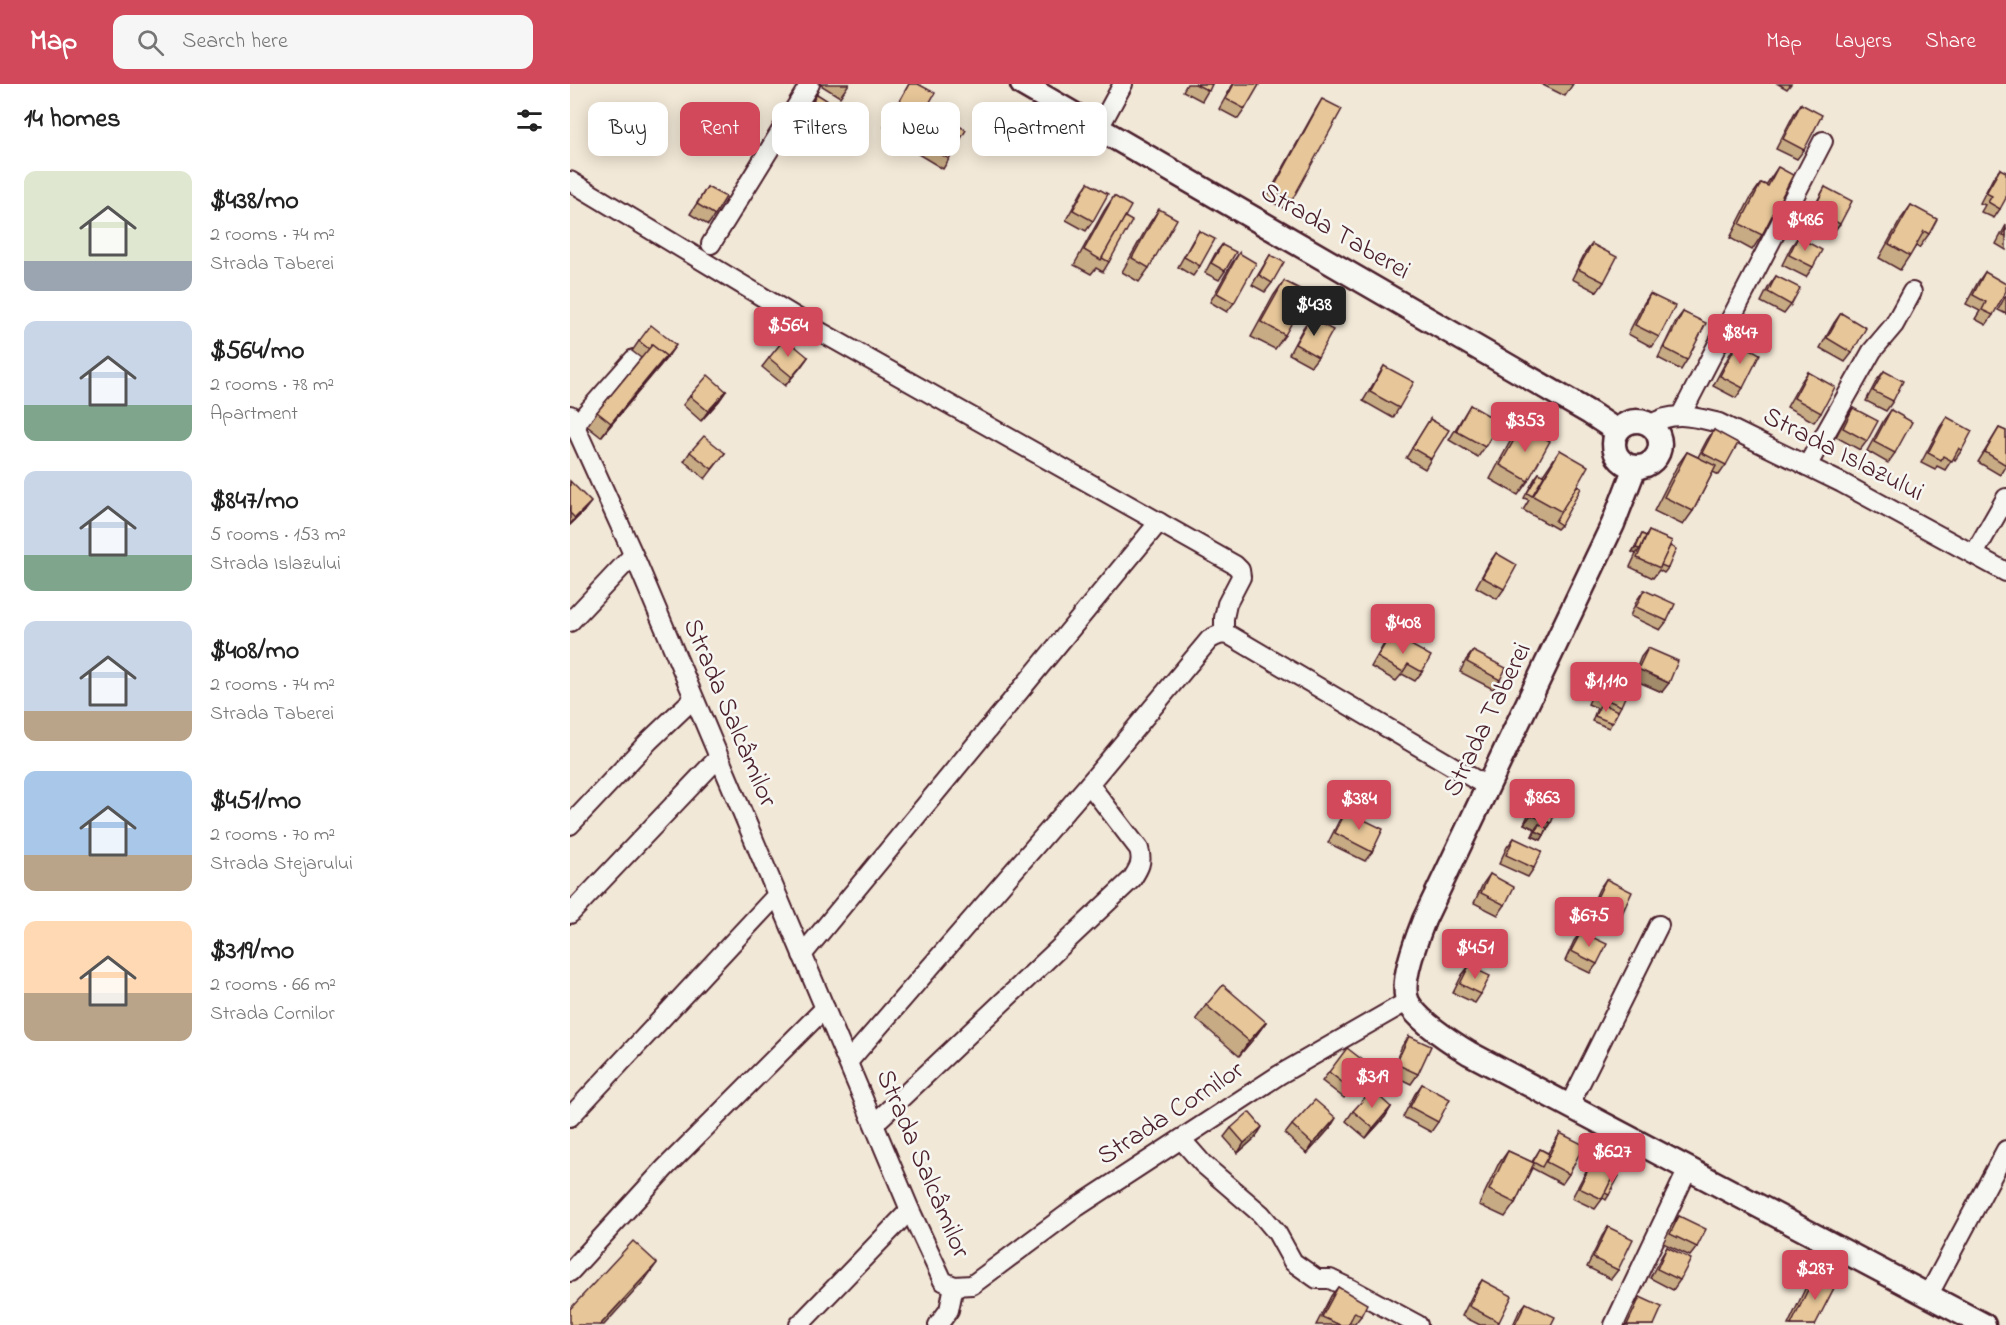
<!DOCTYPE html>
<meta charset="utf-8">
<style>
body{margin:0;font-family:"Indie Flower",sans-serif;background:#f6f6f6;color:#222;height:100vh;display:flex;flex-direction:column;font-size:22px;white-space:nowrap}
*{box-sizing:border-box;margin:0}
p{font-size:20px;color:#767676}
.icon{flex:none;width:33px;height:33px;fill:none;stroke:currentColor;stroke-width:2;stroke-linecap:round;stroke-linejoin:round}
.map{position:relative;flex:1;overflow:hidden}
.panel{display:flex;flex-direction:column;background:#fff;width:570px}
.panel>*{flex:none}
.top-card{position:absolute;left:18px;top:18px;width:570px;height:54px;display:flex;gap:12px}
.price{position:absolute;translate:-50% -51px;padding:0 14px;border-radius:6px;background:#d1495b;color:#fff;font-size:20px;line-height:39px;filter:drop-shadow(0 2px 3px #0008)}
.price::after{content:'';position:absolute;left:50%;top:36px;width:18px;height:14px;margin-left:-9px;background:inherit;clip-path:polygon(0 0,100% 0,50% 100%)}
.price.selected{background:#222;color:#fff}
ul{padding:0;list-style:none}
li{display:flex;align-items:center;gap:18px;height:150px;padding:0 24px}
li span{display:grid;place-items:center;flex:none;width:168px;height:120px;border-radius:12px;color:#555}
li>.icon{margin-inline-start:auto}
span .icon{width:72px;height:72px;fill:#fffc;stroke-width:1}
li b{font-size:26px}
h2{display:flex;justify-content:space-between;align-items:center;height:72px;padding:0 24px;font-size:26px}
.pill{padding:0 21px;border-radius:12px;background:#fff;box-shadow:0 3px 15px #0003;font-size:21px;line-height:54px}
.pill.selected{background:#d1495b;color:#fff}
header{display:flex;align-items:center;gap:36px;box-sizing:border-box;height:84px;padding:0 30px;background:#d1495b;color:#fff}
header strong{font-size:28px}
nav{display:flex;gap:33px;margin-inline-start:auto;font-size:21px}
.search{width:420px;height:54px;background:#f6f6f6;display:flex;align-items:center;gap:15px;box-sizing:border-box;padding:0 21px;border-radius:12px;color:#767676;font-size:22px}
main{display:flex;flex:1;min-height:0}
.map>svg:first-child{display:block}
</style>
<header>
<strong>Map</strong>
<div class="search"><svg class="icon" aria-label="search" viewBox="0 0 24 24"><circle cx="10" cy="10" r="6"/><path d="M15 15l6 6"/></svg>Search here</div>
<nav><a>Map</a><a>Layers</a><a>Share</a></nav>
</header>
<main>
<section class="panel">
<h2>14 homes<svg class="icon" aria-label="filters" viewBox="0 0 24 24"><path d="M4 7h16M4 17h16"/><circle cx="9" cy="7" r="2"/><circle cx="15" cy="17" r="2"/></svg></h2>
<ul>
<li><span style="background:linear-gradient(#dfe7d0 75%,#9aa5b1 0)"><svg class="icon" aria-label="home" viewBox="0 0 24 24"><path d="M3 11l9-7 9 7M6 9v11h12V9"/></svg></span><div><b>$438/mo</b><p>2 rooms · 74 m²</p><p>Strada Taberei</p></div></li>
<li><span style="background:linear-gradient(#c9d6e8 70%,#7fa58c 0)"><svg class="icon" aria-label="home" viewBox="0 0 24 24"><path d="M3 11l9-7 9 7M6 9v11h12V9"/></svg></span><div><b>$564/mo</b><p>2 rooms · 78 m²</p><p>Apartment</p></div></li>
<li><span style="background:linear-gradient(#c9d6e8 70%,#7fa58c 0)"><svg class="icon" aria-label="home" viewBox="0 0 24 24"><path d="M3 11l9-7 9 7M6 9v11h12V9"/></svg></span><div><b>$847/mo</b><p>5 rooms · 153 m²</p><p>Strada Islazului</p></div></li>
<li><span style="background:linear-gradient(#c9d6e8 75%,#b9a48a 0)"><svg class="icon" aria-label="home" viewBox="0 0 24 24"><path d="M3 11l9-7 9 7M6 9v11h12V9"/></svg></span><div><b>$408/mo</b><p>2 rooms · 74 m²</p><p>Strada Taberei</p></div></li>
<li><span style="background:linear-gradient(#a9c7e8 70%,#b9a48a 0)"><svg class="icon" aria-label="home" viewBox="0 0 24 24"><path d="M3 11l9-7 9 7M6 9v11h12V9"/></svg></span><div><b>$451/mo</b><p>2 rooms · 70 m²</p><p>Strada Stejarului</p></div></li>
<li><span style="background:linear-gradient(#ffd9b3 60%,#b9a48a 0)"><svg class="icon" aria-label="home" viewBox="0 0 24 24"><path d="M3 11l9-7 9 7M6 9v11h12V9"/></svg></span><div><b>$319/mo</b><p>2 rooms · 66 m²</p><p>Strada Cornilor</p></div></li>
</ul>
</section>
<div class="map">
<svg width="1436" height="1241" viewBox="0 0 1436 1241">
<rect width="100%" height="100%" fill="#f2e8d7"/>
<filter id="ink" filterUnits="userSpaceOnUse"><feTurbulence type="fractalNoise" baseFrequency=".0167" numOctaves="2"/><feDisplacementMap in="SourceGraphic" scale="12" xChannelSelector="R" yChannelSelector="G"/><feConvolveMatrix kernelMatrix="1 2 1 2 8 2 1 2 1" color-interpolation-filters="sRGB"/></filter>
<g filter="url(#ink)">
<g fill="none" stroke-linecap="round" stroke-linejoin="round">
<defs>
<g id="minor">
<path d="M529,44L553,0"/>
<path d="M0,97L249,247L665,481L670,486L671,493L657,520L654,534V550"/>
<path d="M141,160L240,0"/>
<path d="M0,331L68,481L340,1126L373,1197L384,1202L402,1201L507,1123L709,991L838,917"/>
<path d="M1111,331L1253,57"/>
<path d="M1080,341C1103,326 1124,333 1149,339L1272,399L1436,488"/>
<path d="M5,342L64,275"/>
<path d="M1237,382L1302,267L1324,241L1342,208"/>
<path d="M1404,470L1436,414"/>
<path d="M0,538L63,471"/>
<path d="M0,741L79,657L123,615"/>
<path d="M0,830L148,674"/>
<path d="M232,871L589,438"/>
<path d="M278,978L519,700L639,556C647,551 651,549 661,552L918,703"/>
<path d="M999,1022L1089,841"/>
<path d="M0,1033L206,812"/>
<path d="M305,1039L562,795C569,784 573,778 569,765L519,700"/>
<path d="M611,1055L633,1080L691,1130L707,1149L723,1178L747,1195H760L781,1205L848,1241"/>
<path d="M0,1188L96,1083L255,924"/>
<path d="M1358,1212L1436,1066"/>
<path d="M229,1241L340,1126"/>
<path d="M368,1241L379,1226L384,1202"/>
<path d="M1044,1241L1118,1085"/>
</g>
<g id="tertiary">
<path d="M452,0L1020,329L1047,347"/>
<circle cx="1067" cy="360" r="23"/>
<path d="M1065,383L1043,440L854,836C847,854 829,899 838,918C848,937 881,958 899,969L1414,1241"/>
</g>
</defs>
<use href="#minor" stroke="#4a1f2b" stroke-width="22"/>
<use href="#tertiary" stroke="#4a1f2b" stroke-width="27"/>
<use href="#minor" stroke="#f6f6f2" stroke-width="18"/>
<use href="#tertiary" stroke="#f6f6f2" stroke-width="22"/>
</g>
<g fill="#c7ab84" stroke="#4a1f2b" stroke-width="1.5">
<path d="M249,0H279L270,13Z"/>
<path d="M339,0L348,39L341,49L332,44L328,51L314,43Z"/>
<path d="M617,0H642L632,17L613,7Z"/>
<path d="M663,0H664L675,25L668,35L649,25Z"/>
<path d="M971,0H1003L995,12Z"/>
<path d="M1208,0H1221L1217,5Z"/>
<path d="M247,10V55L240,64L221,53Z"/>
<path d="M752,15L722,116L715,125L696,115L746,25Z"/>
<path d="M1231,20L1234,66L1227,75L1206,65L1224,30Z"/>
<path d="M372,32L379,75L373,85L348,70Z"/>
<path d="M1208,83L1192,151L1182,166L1160,154L1181,113L1191,99L1196,101Z"/>
<path d="M1430,85V125L1424,134L1411,128L1415,121L1410,119L1423,94Z"/>
<path d="M518,99L523,137L516,147L496,136L511,109Z"/>
<path d="M137,103L145,131L138,141L120,130Z"/>
<path d="M1255,103L1270,140L1263,149L1251,143L1245,151L1224,140L1231,127L1238,117L1245,121Z"/>
<path d="M544,112L555,133L539,178L533,188L526,184L521,190L504,181L534,127Z"/>
<path d="M1341,121L1359,150L1349,164L1346,162L1330,186L1309,174L1331,135Z"/>
<path d="M589,125L579,184L569,198L552,188L579,140Z"/>
<path d="M1436,141V166L1426,160Z"/>
<path d="M629,147L630,182L623,192L608,183L623,156Z"/>
<path d="M1228,153L1243,183L1236,193L1212,181L1221,163Z"/>
<path d="M1022,160L1034,198L1027,208L1002,195L1015,169Z"/>
<path d="M652,161L655,187L649,196L635,189L645,170Z"/>
<path d="M669,169L664,219L657,228L640,218L662,179Z"/>
<path d="M700,171L702,199L695,208L682,201Z"/>
<path d="M1415,188L1423,231L1416,241L1405,235L1410,227L1396,220L1408,198Z"/>
<path d="M1206,192L1221,221L1214,230L1191,218L1199,202Z"/>
<path d="M714,197L715,251L705,265L681,253L704,211Z"/>
<path d="M1080,210L1089,253L1082,263L1058,250L1074,219Z"/>
<path d="M1436,211V230L1428,226Z"/>
<path d="M1113,228L1117,276L1111,286L1088,274L1106,237Z"/>
<path d="M1271,229L1282,269L1275,278L1250,264L1264,239Z"/>
<path d="M740,234L748,273L741,282L719,270L733,244Z"/>
<path d="M69,257L99,271L31,353L17,342L27,328L71,274L62,267Z"/>
<path d="M1168,258L1173,304L1166,314L1143,302L1161,268Z"/>
<path d="M238,273L215,302L192,283L199,274Z"/>
<path d="M814,282L829,324L823,334L793,317Z"/>
<path d="M1314,287L1323,317L1316,327L1296,317L1307,296Z"/>
<path d="M1238,288L1251,329L1244,338L1217,323L1231,298Z"/>
<path d="M156,307L149,317L131,337L113,321L120,312Z"/>
<path d="M900,321L915,363L908,373L879,356Z"/>
<path d="M1283,324L1297,357L1290,366L1266,353L1276,334Z"/>
<path d="M1321,326L1325,369L1318,379L1297,367L1314,336Z"/>
<path d="M1377,333L1392,366L1385,376L1383,374L1375,386L1367,382L1365,386L1351,379L1370,343Z"/>
<path d="M860,335L861,375L855,385L836,374Z"/>
<path d="M952,342L958,397L948,411L920,395L941,356Z"/>
<path d="M1429,344L1436,347V381L1430,391L1408,378Z"/>
<path d="M1144,346L1156,381L1149,391L1143,388L1123,427L1113,441L1084,427L1107,382L1117,368L1128,373L1137,356Z"/>
<path d="M990,366L1007,402L991,441L987,445L953,426L959,416L954,414L965,394L969,389L973,391Z"/>
<path d="M120,368L155,369L135,395L114,377Z"/>
<path d="M0,397L14,427L0,441Z"/>
<path d="M1079,447L1100,462L1098,484L1094,489L1089,486L1083,494L1060,483L1066,470L1062,468L1069,455L1072,450L1076,452Z"/>
<path d="M926,469L934,505L927,515L906,503L919,479Z"/>
<path d="M1074,506L1097,537L1090,546L1060,532L1067,516Z"/>
<path d="M821,550L852,588L845,597L832,590L826,597L801,583L814,560Z"/>
<path d="M1078,564L1092,608L1062,595L1071,573Z"/>
<path d="M903,567L930,596L923,605L890,588L896,576Z"/>
<path d="M1033,590L1051,622L1039,644L1022,637L1027,624L1018,620L1027,600Z"/>
<path d="M970,708L981,739L971,756L962,752L965,745L954,740L964,718Z"/>
<path d="M776,727L802,768L795,777L758,759L769,737Z"/>
<path d="M944,754L964,784L958,793L929,780L937,763Z"/>
<path d="M920,790L935,821L928,831L904,819L913,800Z"/>
<path d="M1036,795L1050,834L1043,844L1017,832L1029,805Z"/>
<path d="M1011,848L1027,880L1020,889L995,877L1004,857Z"/>
<path d="M899,882L911,910L905,919L883,909L892,891Z"/>
<path d="M636,921L696,938L685,953L669,972L626,935Z"/>
<path d="M839,952L848,990L841,1000L820,990L832,962Z"/>
<path d="M799,981L774,1014L752,997L759,988Z"/>
<path d="M852,1000L868,1038L861,1048L833,1033L845,1010Z"/>
<path d="M821,1023L815,1033L796,1054L776,1037L783,1027Z"/>
<path d="M722,1041L760,1044L737,1070L715,1050Z"/>
<path d="M661,1044L686,1053L668,1069L654,1053Z"/>
<path d="M990,1049L999,1090L992,1100L962,1084L945,1119L935,1133L909,1121L928,1081L938,1067L962,1078L970,1065L978,1069Z"/>
<path d="M1023,1074L1044,1090L1039,1111L1036,1116L1033,1114L1025,1125L1002,1114Z"/>
<path d="M1109,1132L1127,1163L1120,1172L1093,1159L1102,1141Z"/>
<path d="M1038,1143L1048,1186L1041,1195L1017,1183L1032,1152Z"/>
<path d="M1097,1163L1110,1196L1103,1206L1080,1194L1091,1173Z"/>
<path d="M1246,1189L1245,1241H1218L1236,1203Z"/>
<path d="M912,1196L929,1238L927,1241H910L892,1232L905,1206Z"/>
<path d="M768,1203L791,1232L784,1241L780,1238L778,1241H746L761,1212Z"/>
<path d="M1070,1213L1084,1241H1055L1063,1223Z"/>
<path d="M956,1219L981,1241H943L949,1228Z"/>
</g>
<g fill="#a28b6b" stroke="#4a1f2b" stroke-width="1.5">
<path d="M106,261L99,271L31,353L41,339Z"/>
<path d="M238,273L231,283L215,302L222,293Z"/>
<path d="M156,307L149,317L131,337L138,327Z"/>
<path d="M21,418L14,427L0,441L5,434Z"/>
<path d="M1066,464L1070,465L1066,470L1062,468Z"/>
<path d="M1068,585L1099,599L1092,608L1062,595Z"/>
<path d="M961,731L981,739L974,749L969,740L965,745L954,740Z"/>
<path d="M966,747L974,751L971,756L962,752Z"/>
<path d="M696,938L685,953L669,972L679,957Z"/>
<path d="M821,1023L815,1033L796,1054L803,1044Z"/>
<path d="M766,1034L760,1044L737,1070L743,1060Z"/>
<path d="M692,1043L686,1053L668,1069L674,1059Z"/>
<path d="M87,1179L74,1197L34,1241H30Z"/>
</g>
<g fill="#e7c799" stroke="#4a1f2b" stroke-width="1.5">
<path d="M339,0H348L365,9L348,39L325,26Z"/>
<path d="M625,0H642L639,7Z"/>
<path d="M664,0H687L689,1L675,25L656,15Z"/>
<path d="M247,10L266,22L247,55L227,44Z"/>
<path d="M752,15L772,25L722,116L703,105Z"/>
<path d="M1231,20L1252,31L1234,66L1213,55Z"/>
<path d="M321,31L335,39L331,46L317,38Z"/>
<path d="M372,32L396,46L379,75L355,61Z"/>
<path d="M1208,83L1223,91L1192,151L1170,140L1191,99L1198,102Z"/>
<path d="M1430,85L1436,88V114L1430,125L1418,118L1422,112L1416,109Z"/>
<path d="M518,99L538,110L523,137L503,126Z"/>
<path d="M137,103L156,113L145,131L127,120Z"/>
<path d="M1255,103L1282,117L1270,140L1257,133L1252,141L1231,130L1238,117L1246,121Z"/>
<path d="M544,112L561,122L531,176L514,166Z"/>
<path d="M1341,121L1367,135L1359,150L1354,147L1340,172L1319,160Z"/>
<path d="M589,125L607,135L579,184L562,174Z"/>
<path d="M555,133L562,137L539,178L532,174Z"/>
<path d="M1436,144V152L1433,151Z"/>
<path d="M629,147L645,155L630,182L614,173Z"/>
<path d="M1228,153L1252,166L1243,183L1219,171Z"/>
<path d="M1022,160L1047,173L1034,198L1008,185Z"/>
<path d="M652,161L666,168L655,187L641,179Z"/>
<path d="M669,169L686,179L664,219L647,209Z"/>
<path d="M700,171L714,178L702,199L689,191Z"/>
<path d="M1415,188L1436,200V207L1423,231L1412,226L1416,218L1403,211Z"/>
<path d="M1206,192L1230,204L1221,221L1198,208Z"/>
<path d="M714,197L738,209L715,251L691,238Z"/>
<path d="M1080,210L1105,222L1089,253L1065,241Z"/>
<path d="M1113,228L1136,239L1117,276L1094,264Z"/>
<path d="M1271,229L1296,244L1282,269L1257,254Z"/>
<path d="M740,234L763,246L748,273L725,260Z"/>
<path d="M81,241L106,261L93,277L96,272L82,261L79,265L69,257Z"/>
<path d="M215,254L238,273L222,293L199,274Z"/>
<path d="M1168,258L1190,270L1173,304L1150,292Z"/>
<path d="M82,261L96,272L41,339L27,328Z"/>
<path d="M814,282L844,298L829,324L800,308Z"/>
<path d="M1314,287L1333,297L1323,317L1303,307Z"/>
<path d="M1238,288L1265,303L1251,329L1224,314Z"/>
<path d="M138,291L156,307L138,327L120,312Z"/>
<path d="M900,321L930,338L915,363L886,347Z"/>
<path d="M1283,324L1308,337L1297,357L1273,344Z"/>
<path d="M1321,326L1342,338L1325,369L1304,358Z"/>
<path d="M1377,333L1402,347L1392,366L1389,364L1382,377L1373,372L1371,376L1358,369Z"/>
<path d="M860,335L879,346L861,375L842,364Z"/>
<path d="M952,342L980,357L958,397L930,381Z"/>
<path d="M1429,344L1436,347V381L1415,368Z"/>
<path d="M1144,346L1168,359L1156,381L1132,369Z"/>
<path d="M134,352L155,369L142,385L120,368Z"/>
<path d="M990,366L1018,382L992,428L963,412Z"/>
<path d="M1117,368L1146,382L1123,427L1094,413Z"/>
<path d="M969,389L974,392L962,412L957,409Z"/>
<path d="M0,397L21,418L5,434L0,429Z"/>
<path d="M1007,402L1011,404L991,441L985,437Z"/>
<path d="M1079,447L1102,457L1090,484L1067,474Z"/>
<path d="M1072,450L1076,452L1070,465L1066,464Z"/>
<path d="M1100,462L1106,465L1098,484L1091,481Z"/>
<path d="M926,469L947,481L934,505L912,493Z"/>
<path d="M1074,506L1105,520L1097,537L1066,523Z"/>
<path d="M821,550L861,572L852,588L838,580L833,588L807,573Z"/>
<path d="M1078,564L1108,577L1099,599L1068,585Z"/>
<path d="M903,567L936,584L930,596L897,578Z"/>
<path d="M1033,590L1060,602L1051,622L1024,610Z"/>
<path d="M1031,619L1048,627L1042,639L1025,632Z"/>
<path d="M970,708L990,717L981,739L961,731Z"/>
<path d="M776,727L813,745L802,768L765,749Z"/>
<path d="M969,740L977,744L974,751L966,747Z"/>
<path d="M944,754L972,767L964,784L936,771Z"/>
<path d="M920,790L944,803L935,821L911,809Z"/>
<path d="M1036,795L1062,808L1050,834L1023,822Z"/>
<path d="M1011,848L1037,860L1027,880L1001,867Z"/>
<path d="M899,882L920,892L911,910L890,900Z"/>
<path d="M653,901L696,938L679,957L636,921Z"/>
<path d="M839,952L861,962L848,990L826,980Z"/>
<path d="M777,964L799,981L781,1005L759,988Z"/>
<path d="M852,1000L880,1015L868,1038L840,1023Z"/>
<path d="M802,1006L821,1023L803,1044L783,1027Z"/>
<path d="M745,1016L766,1034L743,1060L722,1041Z"/>
<path d="M679,1028L692,1043L674,1059L661,1044Z"/>
<path d="M990,1049L1014,1061L999,1090L976,1078Z"/>
<path d="M970,1065L979,1070L972,1083L963,1078Z"/>
<path d="M938,1067L964,1079L945,1119L919,1106Z"/>
<path d="M1024,1074L1047,1085L1032,1115L1009,1104Z"/>
<path d="M1044,1090L1049,1092L1039,1111L1035,1109Z"/>
<path d="M1109,1132L1136,1145L1127,1163L1100,1150Z"/>
<path d="M1038,1143L1063,1155L1048,1186L1023,1174Z"/>
<path d="M63,1157L87,1179L30,1241H0V1225Z"/>
<path d="M1097,1163L1121,1175L1110,1196L1087,1185Z"/>
<path d="M1246,1189L1267,1198L1245,1241H1221Z"/>
<path d="M912,1196L942,1212L929,1238L899,1222Z"/>
<path d="M768,1203L797,1220L791,1232L785,1228L778,1241H770L752,1233Z"/>
<path d="M1070,1213L1092,1223L1084,1241H1057Z"/>
<path d="M956,1219L985,1233L981,1241H945Z"/>
</g>
</g>
<g text-anchor="middle" dominant-baseline="central" stroke-width="5" stroke-linejoin="round" paint-order="stroke">
<g font-size="27" fill="#4a1f2b" stroke="#f6f6f2">
<text transform="translate(765 148) rotate(30)">Strada Taberei</text>
<text transform="translate(1273 371) rotate(27)">Strada Islazului</text>
<text transform="translate(159 629) rotate(67)">Strada Salcâmilor</text>
<text transform="translate(918 636) rotate(-64)">Strada Taberei</text>
<text transform="translate(601 1030) rotate(-33)">Strada Cornilor</text>
<text transform="translate(352 1080) rotate(67)">Strada Salcâmilor</text>
</g>
</g>
</svg>
<b class="price" style="left:1235px;top:168px">$486</b>
<b class="price selected" style="left:744px;top:253px">$438</b>
<b class="price" style="left:218px;top:274px">$564</b>
<b class="price" style="left:1170px;top:281px">$847</b>
<b class="price" style="left:955px;top:369px">$353</b>
<b class="price" style="left:833px;top:571px">$408</b>
<b class="price" style="left:1036px;top:629px">$1,110</b>
<b class="price" style="left:972px;top:746px">$863</b>
<b class="price" style="left:789px;top:747px">$384</b>
<b class="price" style="left:1019px;top:864px">$675</b>
<b class="price" style="left:905px;top:896px">$451</b>
<b class="price" style="left:802px;top:1025px">$319</b>
<b class="price" style="left:1042px;top:1100px">$627</b>
<b class="price" style="left:1245px;top:1217px">$287</b>
<div class="top-card">
<a class="pill">Buy</a>
<a class="pill selected">Rent</a>
<a class="pill">Filters</a>
<a class="pill">New</a>
<a class="pill">Apartment</a>
</div>
</div>
</main>
